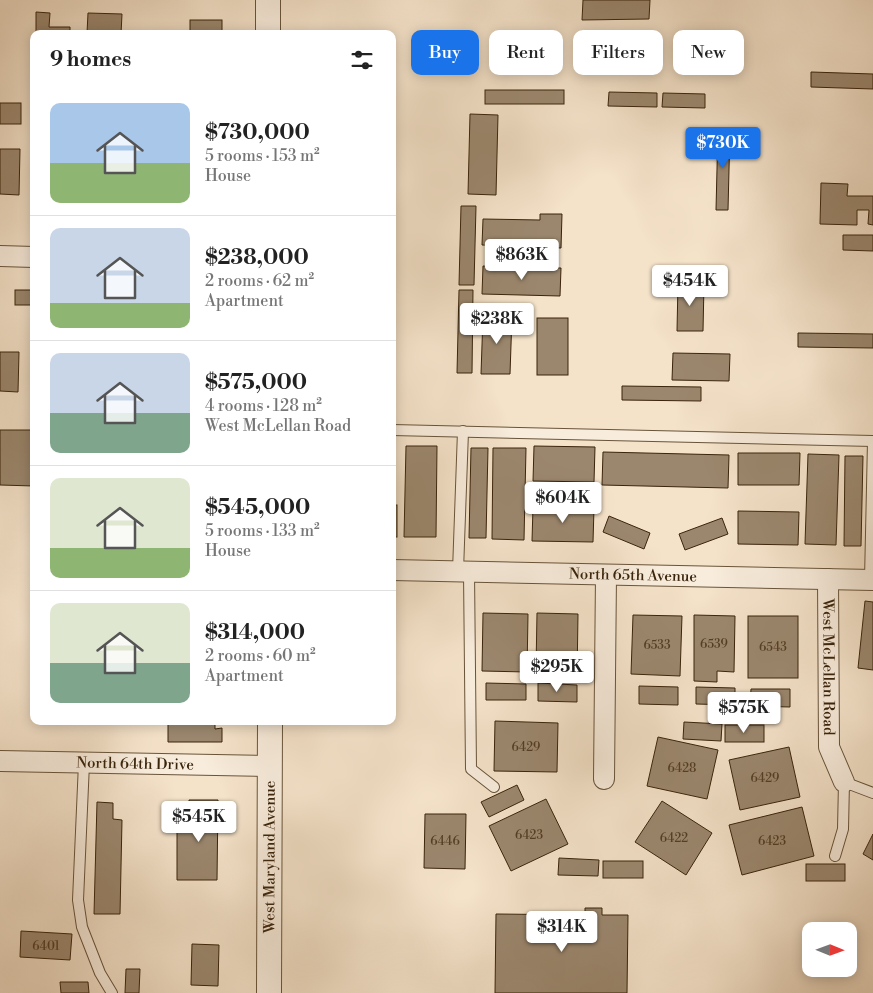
<!DOCTYPE html>
<meta charset="utf-8">
<style>
body{margin:0;font-family:"Libre Bodoni",serif;background:#f2f2f2;color:#222;height:100vh;display:flex;flex-direction:column;font-size:19px;white-space:nowrap}
*{box-sizing:border-box;margin:0}
p{font-size:16px;color:#767676}
.icon{flex:none;width:28px;height:28px;fill:none;stroke:currentColor;stroke-width:2;stroke-linecap:round;stroke-linejoin:round}
.map{position:relative;flex:1;overflow:hidden}
.side{position:absolute;left:30px;top:30px;width:366px;height:695px;display:flex;flex-direction:column;background:#fff;border-radius:10px;box-shadow:0 2px 12px #0003}
.side>*{flex:none}
.top-card{position:absolute;left:411px;top:30px;width:386px;height:45px;display:flex;gap:10px}
.needle{width:32px;rotate:91deg}
.controls{position:absolute;left:802px;top:922px;display:grid;gap:10px}
.controls a{display:grid;place-items:center;width:55px;height:55px;border-radius:10px;background:#fff;box-shadow:0 2px 12px #0003;font-size:25px}
.price{position:absolute;translate:-50% -42px;padding:0 11px;border-radius:5px;background:#fff;color:#222;font-size:16px;line-height:32px;filter:drop-shadow(0 1px 2px #0008)}
.price::after{content:'';position:absolute;left:50%;top:30px;width:15px;height:11px;margin-left:-8px;background:inherit;clip-path:polygon(0 0,100% 0,50% 100%)}
.price.active{background:#1a73e8;color:#fff}
ul{padding:0;list-style:none}
li{display:flex;align-items:center;gap:15px;height:125px;padding:0 20px}
li+li{border-top:1px solid #e0e0e0}
li span{display:grid;place-items:center;flex:none;width:140px;height:100px;border-radius:10px;color:#555}
li>.icon{margin-inline-start:auto}
span .icon{width:60px;height:60px;fill:#fffc;stroke-width:1}
li b{font-size:21px}
h2{display:flex;justify-content:space-between;align-items:center;height:60px;padding:0 20px;font-size:21px}
.tag{padding:0 18px;border-radius:10px;background:#fff;box-shadow:0 2px 12px #0003;font-size:18px;line-height:45px}
.tag.active{background:#1a73e8;color:#fff}
.map>svg:first-child{display:block}
</style>
<div class="map">
<svg width="873" height="993" viewBox="0 0 873 993">
<rect width="100%" height="100%" fill="#f4e2c9"/>
<filter id="stains"><feTurbulence type="fractalNoise" baseFrequency=".004" numOctaves="4"/><feColorMatrix values="0 0 0 0 .2 0 0 0 0 .09 0 0 0 0 .02 0 0 0 .5 -.17"/></filter>
<radialGradient id="worn" r=".72"><stop offset=".6" stop-color="#630" stop-opacity="0"/><stop offset="1" stop-color="#630" stop-opacity=".3"/></radialGradient>
<g fill="#9b876e" stroke="#3a240b">
<path d="M583,0H650L649,19L582,20Z"/>
<path d="M36,12L50,13L49,27H70V34H36Z"/>
<path d="M88,13L122,14L121,34L87,33Z"/>
<rect x="190" y="20" width="32" height="14"/>
<path d="M811,72L873,74V89L811,87Z"/>
<rect x="485" y="90" width="79" height="14"/>
<path d="M609,92L657,93V107L608,106Z"/>
<path d="M663,93L705,94V108L662,107Z"/>
<rect x="0" y="103" width="21" height="21"/>
<path d="M470,114L498,115L496,195L468,194Z"/>
<path d="M718,128L730,129L728,210H716Z"/>
<path d="M0,149H20L19,195L0,194Z"/>
<path d="M821,183L848,184L847,196H873V225L868,224L869,210H857V225L820,224Z"/>
<path d="M461,206H476L474,285H459Z"/>
<path d="M540,214H562L561,248L482,245L483,219L540,220Z"/>
<path d="M843,235H873V251L843,250Z"/>
<path d="M483,266L561,268L560,296L482,294Z"/>
<path d="M678,283L704,284L703,331H677Z"/>
<rect x="15" y="290" width="19" height="15"/>
<path d="M459,290H473L472,373H457Z"/>
<path d="M483,316H512L510,374H481Z"/>
<rect x="537" y="318" width="31" height="57"/>
<path d="M798,333L873,334V348L798,347Z"/>
<path d="M0,352H19L18,392L0,391Z"/>
<path d="M673,353L730,354L729,381L672,380Z"/>
<path d="M622,386L701,387V401L622,400Z"/>
<path d="M0,430H34V486L0,485Z"/>
<path d="M406,446H437L436,537H404Z"/>
<path d="M534,446L595,447L594,482L533,481Z"/>
<path d="M471,448H488L486,538H469Z"/>
<path d="M493,448H526L524,540L492,539Z"/>
<path d="M603,452L729,455L728,488L602,485Z"/>
<path d="M738,453H800L799,485H738Z"/>
<path d="M808,454L839,455L836,545L805,544Z"/>
<path d="M845,456H863L861,546H844Z"/>
<rect x="392" y="505" width="5" height="32"/>
<path d="M533,507L594,508L593,542L532,541Z"/>
<path d="M738,511L799,512L798,545L738,544Z"/>
<path d="M609,516L650,533L644,549L603,532Z"/>
<path d="M722,518L728,534L685,550L679,534Z"/>
<path d="M865,601L873,602V670L858,668Z"/>
<path d="M483,613L528,614L527,672L482,671Z"/>
<path d="M537,613L578,614L577,678H553V669H536Z"/>
<path d="M633,615L682,616L680,676L631,674Z"/>
<path d="M694,615L735,616L734,672L717,671V682L694,681Z"/>
<rect x="748" y="616" width="50" height="62"/>
<path d="M486,683L526,684V700H486Z"/>
<path d="M538,683L577,685V702L538,701Z"/>
<path d="M639,686L678,687V705L639,704Z"/>
<path d="M696,687L735,688V705L696,704Z"/>
<path d="M751,689H790V707L750,706Z"/>
<path d="M168,721H215V729L222,728V742H168Z"/>
<path d="M495,721L558,723L557,772L494,771Z"/>
<path d="M684,722L722,724L721,741L683,739Z"/>
<rect x="725" y="725" width="39" height="17"/>
<path d="M658,737L718,750L707,799L647,786Z"/>
<path d="M789,747L800,797L740,810L729,760Z"/>
<path d="M517,785L524,800L489,817L481,802Z"/>
<path d="M546,799L568,844L511,871L489,826Z"/>
<path d="M189,800H218L217,880H177V826H189Z"/>
<path d="M662,801L712,833L686,875L635,842Z"/>
<path d="M97,802L113,803V819L122,820L120,914H94Z"/>
<path d="M802,807L814,856L742,875L729,825Z"/>
<path d="M425,814H466L465,869L424,868Z"/>
<path d="M873,834V860L863,854Z"/>
<path d="M559,858L599,860L598,876L558,875Z"/>
<rect x="603" y="861" width="40" height="17"/>
<rect x="806" y="864" width="39" height="17"/>
<path d="M585,908H602V915H628L627,993H495L496,914L585,915Z"/>
<path d="M21,931L72,934L70,960L20,957Z"/>
<path d="M192,944L219,945L218,986L191,985Z"/>
<path d="M126,969H140L139,993H125Z"/>
<path d="M60,982H88L89,993H61Z"/>
</g>
<g fill="none" stroke-linecap="round" stroke-linejoin="round">
<defs>
<g id="service">
<path d="M392,430L873,441"/>
<path d="M458,571L463,431"/>
<path d="M469,572L471,769L494,787"/>
<path d="M870,580L873,441"/>
<path d="M84,763L78,900L82,927L100,973L112,993"/>
<path d="M835,856L843,829L844,782L873,793"/>
</g>
<g id="minor">
<path d="M0,256L34,257"/>
<path id="s1" d="M392,570L873,580"/>
<path id="s2" d="M828,579L829,747L844,782"/>
<path id="s3" d="M0,761L270,766"/>
<path d="M604,779L606,575"/>
</g>
<g id="tertiary">
<path d="M268,0V34"/>
<path id="s4" d="M269,993L270,721"/>
</g>
</defs>
<use href="#service" stroke="#68543a" stroke-width="12"/>
<use href="#minor" stroke="#68543a" stroke-width="22"/>
<use href="#tertiary" stroke="#68543a" stroke-width="26"/>
<use href="#service" stroke="#f8ecdc" stroke-width="10"/>
<use href="#minor" stroke="#f8ecdc" stroke-width="20"/>
<use href="#tertiary" stroke="#f8ecdc" stroke-width="24"/>
</g>
<g text-anchor="middle" dominant-baseline="central" stroke-width="4" stroke-linejoin="round" paint-order="stroke">
<g font-size="12" fill="#523d24">
<text x="714" y="644">6539</text>
<text x="657" y="645">6533</text>
<text x="773" y="647">6543</text>
<text x="526" y="747">6429</text>
<text x="682" y="768">6428</text>
<text x="765" y="778">6429</text>
<text x="529" y="835">6423</text>
<text x="674" y="838">6422</text>
<text x="445" y="841">6446</text>
<text x="772" y="841">6423</text>
<text x="46" y="946">6401</text>
</g>
<g font-size="15" fill="#3a240b" stroke="#f8ecdc">
<text stroke="none"><textPath href="#s1" startOffset="241">North 65th Avenue</textPath></text>
<text stroke="none"><textPath href="#s2" startOffset="88">West McLellan Road</textPath></text>
<text stroke="none"><textPath href="#s3" startOffset="135">North 64th Drive</textPath></text>
<text stroke="none"><textPath href="#s4" startOffset="136">West Maryland Avenue</textPath></text>
</g>
</g>
<rect width="100%" height="100%" filter="url(#stains)"/>
<rect width="100%" height="100%" fill="url(#worn)"/>
</svg>
<div class="controls">
<a><svg class="needle" viewBox="-14 -14 28 28"><path d="M0-13l5 13h-10z" fill="#e53935"/><path d="M0 13l5-13h-10z" fill="#767676"/></svg></a>
</div>
<b class="price active" style="left:723px;top:169px">$730K</b>
<b class="price" style="left:522px;top:281px">$863K</b>
<b class="price" style="left:690px;top:307px">$454K</b>
<b class="price" style="left:497px;top:345px">$238K</b>
<b class="price" style="left:563px;top:524px">$604K</b>
<b class="price" style="left:557px;top:693px">$295K</b>
<b class="price" style="left:744px;top:734px">$575K</b>
<b class="price" style="left:199px;top:843px">$545K</b>
<b class="price" style="left:562px;top:953px">$314K</b>
<div class="top-card">
<a class="tag active">Buy</a>
<a class="tag">Rent</a>
<a class="tag">Filters</a>
<a class="tag">New</a>
</div>
<section class="side">
<h2>9 homes<svg class="icon" aria-label="filters" viewBox="0 0 24 24"><path d="M4 7h16M4 17h16"/><circle cx="9" cy="7" r="2"/><circle cx="15" cy="17" r="2"/></svg></h2>
<ul>
<li><span style="background:linear-gradient(#a9c7e8 60%,#8fb573 0)"><svg class="icon" aria-label="home" viewBox="0 0 24 24"><path d="M3 11l9-7 9 7M6 9v11h12V9"/></svg></span><div><b>$730,000</b><p>5 rooms · 153 m²</p><p>House</p></div></li>
<li><span style="background:linear-gradient(#c9d6e8 75%,#8fb573 0)"><svg class="icon" aria-label="home" viewBox="0 0 24 24"><path d="M3 11l9-7 9 7M6 9v11h12V9"/></svg></span><div><b>$238,000</b><p>2 rooms · 62 m²</p><p>Apartment</p></div></li>
<li><span style="background:linear-gradient(#c9d6e8 60%,#7fa58c 0)"><svg class="icon" aria-label="home" viewBox="0 0 24 24"><path d="M3 11l9-7 9 7M6 9v11h12V9"/></svg></span><div><b>$575,000</b><p>4 rooms · 128 m²</p><p>West McLellan Road</p></div></li>
<li><span style="background:linear-gradient(#dfe7d0 70%,#8fb573 0)"><svg class="icon" aria-label="home" viewBox="0 0 24 24"><path d="M3 11l9-7 9 7M6 9v11h12V9"/></svg></span><div><b>$545,000</b><p>5 rooms · 133 m²</p><p>House</p></div></li>
<li><span style="background:linear-gradient(#dfe7d0 60%,#7fa58c 0)"><svg class="icon" aria-label="home" viewBox="0 0 24 24"><path d="M3 11l9-7 9 7M6 9v11h12V9"/></svg></span><div><b>$314,000</b><p>2 rooms · 60 m²</p><p>Apartment</p></div></li>
</ul>
</section>
</div>
